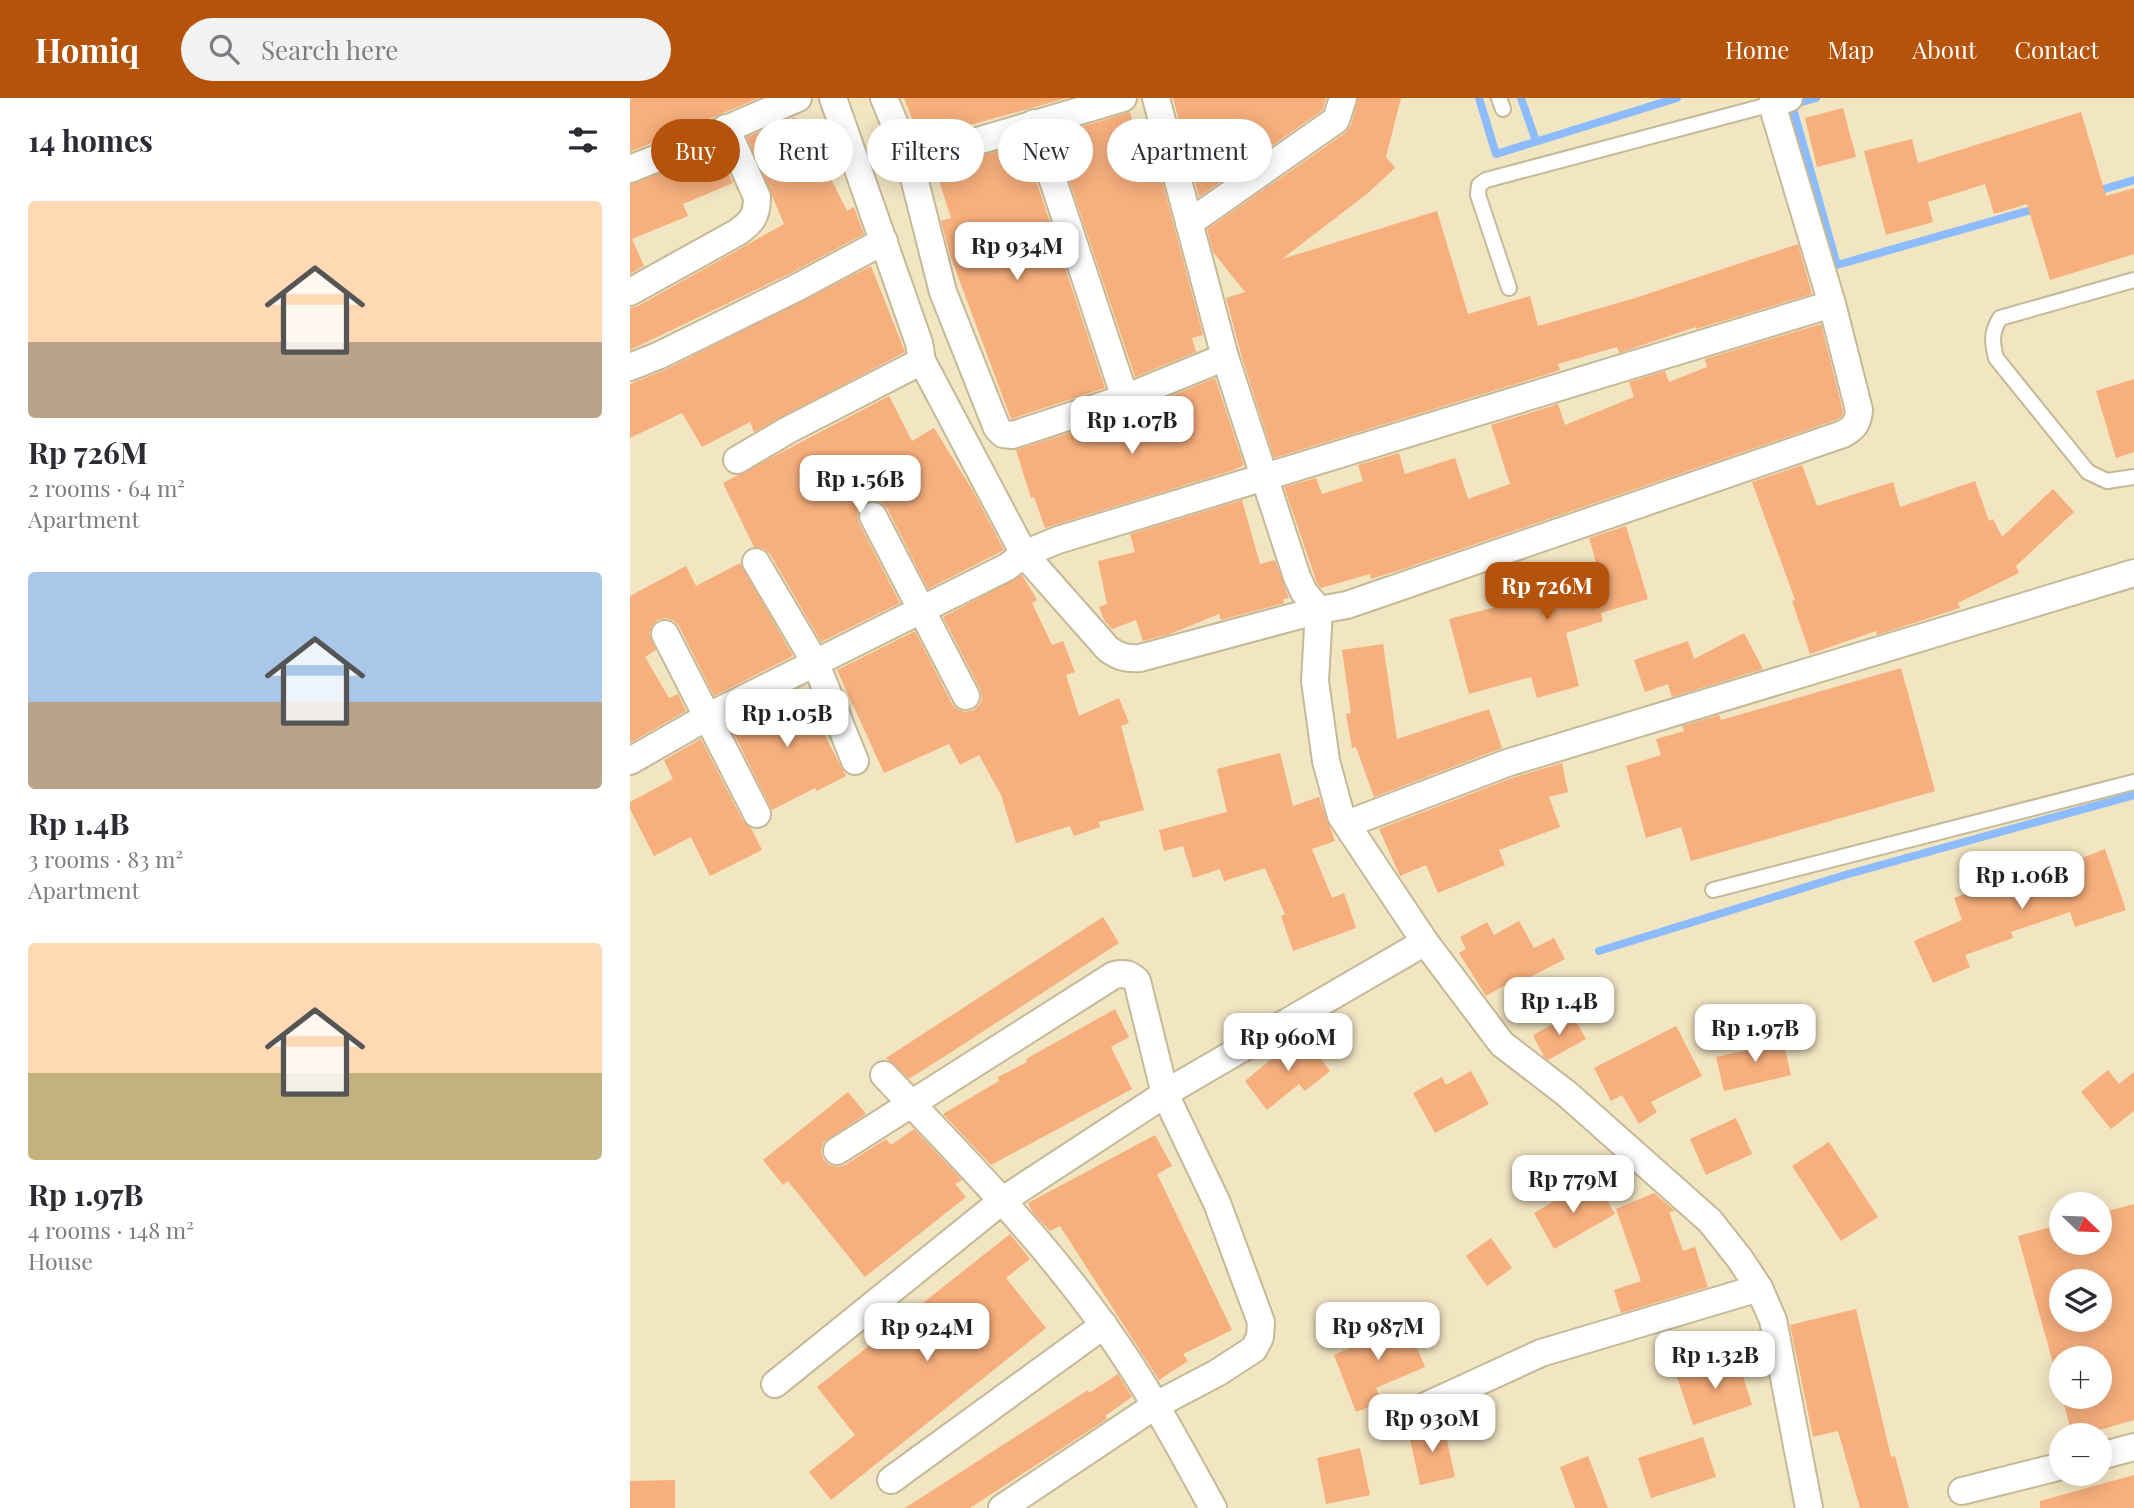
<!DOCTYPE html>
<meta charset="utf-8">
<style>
body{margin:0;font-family:"Playfair Display",serif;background:#f2f2f3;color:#2b2b33;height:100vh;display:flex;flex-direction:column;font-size:26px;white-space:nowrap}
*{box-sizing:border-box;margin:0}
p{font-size:23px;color:#7c7c81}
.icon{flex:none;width:38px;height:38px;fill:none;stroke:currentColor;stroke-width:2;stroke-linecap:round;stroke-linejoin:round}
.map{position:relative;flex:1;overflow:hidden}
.drawer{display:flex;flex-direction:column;background:#fff;width:630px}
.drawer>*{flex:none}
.guide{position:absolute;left:21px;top:21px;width:665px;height:63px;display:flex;gap:14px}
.needle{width:46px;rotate:113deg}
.controls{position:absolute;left:1419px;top:1094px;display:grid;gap:14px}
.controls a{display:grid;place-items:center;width:63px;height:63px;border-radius:50%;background:#fff;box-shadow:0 4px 18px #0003;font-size:35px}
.price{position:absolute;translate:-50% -60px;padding:0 16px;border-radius:14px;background:#fff;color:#222;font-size:23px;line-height:46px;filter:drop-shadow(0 2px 4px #0008)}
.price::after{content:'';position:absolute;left:50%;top:42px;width:21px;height:16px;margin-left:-10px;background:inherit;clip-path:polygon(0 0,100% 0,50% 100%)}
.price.active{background:#b45309;color:#fff}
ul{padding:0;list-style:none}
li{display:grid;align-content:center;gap:14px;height:371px;padding:0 28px}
li span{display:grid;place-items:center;height:217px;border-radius:7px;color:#555}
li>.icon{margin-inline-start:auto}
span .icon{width:126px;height:126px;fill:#fffc;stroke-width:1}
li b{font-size:30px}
h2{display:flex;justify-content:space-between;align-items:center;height:84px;padding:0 28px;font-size:30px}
.chip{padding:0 24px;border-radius:32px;background:#fff;box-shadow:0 4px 18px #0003;font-size:24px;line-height:63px}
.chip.active{background:#b45309;color:#fff}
header{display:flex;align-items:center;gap:42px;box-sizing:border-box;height:98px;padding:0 35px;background:#b45309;color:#fff}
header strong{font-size:33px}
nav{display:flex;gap:38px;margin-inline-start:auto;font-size:24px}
.search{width:490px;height:63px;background:#f2f2f3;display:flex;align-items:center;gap:18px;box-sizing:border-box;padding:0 24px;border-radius:38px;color:#7c7c81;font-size:26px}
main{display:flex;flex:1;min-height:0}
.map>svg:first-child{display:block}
</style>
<header>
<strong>Homiq</strong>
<div class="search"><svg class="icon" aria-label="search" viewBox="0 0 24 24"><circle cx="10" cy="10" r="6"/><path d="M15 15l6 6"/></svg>Search here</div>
<nav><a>Home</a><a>Map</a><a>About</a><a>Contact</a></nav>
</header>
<main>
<section class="drawer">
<h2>14 homes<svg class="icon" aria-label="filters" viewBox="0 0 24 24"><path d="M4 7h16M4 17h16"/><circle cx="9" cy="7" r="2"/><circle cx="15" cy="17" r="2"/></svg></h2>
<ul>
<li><span style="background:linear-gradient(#ffd9b3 65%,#b9a48a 0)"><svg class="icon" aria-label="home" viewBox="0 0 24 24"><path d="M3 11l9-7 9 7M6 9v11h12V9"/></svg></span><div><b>Rp 726M</b><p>2 rooms · 64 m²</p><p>Apartment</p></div></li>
<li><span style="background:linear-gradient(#a9c7e8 60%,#b9a48a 0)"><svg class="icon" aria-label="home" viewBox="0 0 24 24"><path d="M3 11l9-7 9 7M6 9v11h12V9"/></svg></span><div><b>Rp 1.4B</b><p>3 rooms · 83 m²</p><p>Apartment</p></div></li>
<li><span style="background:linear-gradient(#ffd9b3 60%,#c2b280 0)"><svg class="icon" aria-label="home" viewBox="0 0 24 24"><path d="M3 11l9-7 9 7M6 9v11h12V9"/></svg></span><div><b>Rp 1.97B</b><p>4 rooms · 148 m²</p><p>House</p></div></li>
</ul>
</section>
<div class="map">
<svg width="1504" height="1410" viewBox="0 0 1504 1410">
<rect width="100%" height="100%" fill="#f2e5c2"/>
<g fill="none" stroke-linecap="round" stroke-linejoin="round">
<g stroke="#8cbcfd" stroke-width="8">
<path d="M849,0L866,56L1047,0"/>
<path d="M891,0L906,43"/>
<path d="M1186,0L1162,7L1207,167L1408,110"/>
<path d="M1464,94L1504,82"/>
<path d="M969,853L1215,777L1504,697"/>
</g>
</g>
<g fill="#f7af7d" fill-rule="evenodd">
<path d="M0,0H129L0,54Z"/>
<path d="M274,0H437L290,41Z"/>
<path d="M543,0H696L693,12L569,99Z"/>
<path d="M728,0H771L756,59L765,70L738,95L652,161L807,113L838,216L900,198L908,228L1002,201L1168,146L1182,196L1066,231V229L989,255L987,249L928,266L930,272L918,276L644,360L613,263L596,200L615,194L583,154L577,131L715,35L721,27Z"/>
<path d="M1213,10L1226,59L1187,69L1175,20Z"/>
<path d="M500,14L504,30L517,26L573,237L562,240L566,254L505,279L424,37Z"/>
<path d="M1451,14L1476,98L1504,90V156L1420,182L1397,106L1364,116L1355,86L1298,104L1303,124L1256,137L1234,53L1282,41L1288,65Z"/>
<path d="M165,19L181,55L187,53L217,113L224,109L234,136L161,175L0,252V210L8,208L154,126L117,39Z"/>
<path d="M394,46L475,290L381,321L320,157L311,123L321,120L305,70Z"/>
<path d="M88,52L103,85L53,106L58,118L2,141L14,168L0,176V86Z"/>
<path d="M241,168L275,254L124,334L120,324L72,349L52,315L0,340V286L37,271Z"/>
<path d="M1191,226L1213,313L1212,318L1206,322L773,471L741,481L740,476L691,490L687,485L654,389L686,380L692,396L733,383L728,367L769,355L775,376L825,360L838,401L880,386L861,327L928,306L935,327L1004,299L999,284L1035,273L1039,284L1077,269L1075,261Z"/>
<path d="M585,280L614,367L604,372L415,430L404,399L401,400L386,352L500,315Z"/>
<path d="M1504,281V354L1486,360L1466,293Z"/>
<path d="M259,298L282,343L304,330L343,393L374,452L298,491L257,410L252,405L244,402L235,404L229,410L227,418L229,425L270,505L191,544L140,456L133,450L124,449L93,385Z"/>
<path d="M1172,367L1187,408L1263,384L1270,409L1345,383L1359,423L1363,421L1372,439L1423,391L1444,414L1386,468L1389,475L1328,505L1330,510L1247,537L1246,533L1180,556L1162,503L1165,502L1122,384Z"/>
<path d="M612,402L630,466L645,462L659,500L653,501L654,505L591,522L589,516L540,536L513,543L506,522L482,531L474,522L469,509L477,506L468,463L505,454L500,436Z"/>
<path d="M996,428L1018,501L971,515L973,523L936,535L949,588L907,600L901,579L839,596L819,521L885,504L881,491L921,480L924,488L969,474L959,440Z"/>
<path d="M110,465L163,558L84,598L49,528L43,522L36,520L27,522L19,535L26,552L15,559L39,600L48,596L56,613L0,645V498L56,468L66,488Z"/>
<path d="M392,477L407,502L402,505L422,547L433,543L445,574L436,577L449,618L489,600L499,625L491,628L514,712L469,724L470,729L444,738L440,728L386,745L371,697L349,657L330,667L319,646L254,675L207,572L285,533L322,606L327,611L335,614L344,612L350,606L352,599L350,591L313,519Z"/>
<path d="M1114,535L1133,571L1042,599L1038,586L1015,594L1004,562L1058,543L1064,561Z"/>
<path d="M753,546L767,641L859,611L872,650L744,699L726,649L722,650L716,616L721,615L712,552Z"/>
<path d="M1271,570L1305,693L1061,763L1051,729L1016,740L996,668L1031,657L1026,641L1054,633L1052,628L1089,617L1091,622Z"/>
<path d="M170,590L216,678L187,693L185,690L142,712L99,626Z"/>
<path d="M71,641L113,723L121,730L132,752L80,778L61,739L24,758L0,711V704L43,681L34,662Z"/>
<path d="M650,655L663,708L689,699L705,743L682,751L702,800L714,795L726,830L663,853L651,818L655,816L635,770L594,783L590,771L563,780L553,748L534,753L529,732L597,714L587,671Z"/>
<path d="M932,665L938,694L919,699L930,729L869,752L875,767L808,795L796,767L770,778L749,731L882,680Z"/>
<path d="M1475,751L1496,812L1445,829L1440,814L1381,834L1383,840L1335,857L1340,869L1303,885L1284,843L1332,822L1324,800L1364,785L1367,793Z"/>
<path d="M473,819L489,845L326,951L279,981L256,960Z"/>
<path d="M889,823L904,850L924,840L935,861L881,889L879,885L856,898L829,855L836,851L830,839L857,824L864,837Z"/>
<path d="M485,911L499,939L481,949L502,991L361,1067L313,1016L369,983L368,979L397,964L396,961Z"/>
<path d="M942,916L956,941L918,962L914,959L903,937Z"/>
<path d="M1046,928L1072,978L1021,1004L1027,1014L1009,1026L992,997L981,1003L964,970Z"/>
<path d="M1151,933L1161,977L1094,993L1086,959L1131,949L1129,938Z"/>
<path d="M672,936L700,973L675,993L669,986L637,1012L615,983Z"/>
<path d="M1478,972L1489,986L1504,974V1013L1481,1031L1451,994Z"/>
<path d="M841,973L859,1006L805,1035L783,995L812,979L816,987Z"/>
<path d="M218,994L236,1016L193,1045L191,1054L193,1061L199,1067L207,1069L215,1067L256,1041L261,1047L284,1031L332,1082L325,1086L336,1099L235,1179L158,1083L153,1087L133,1062Z"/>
<path d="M1106,1020L1122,1056L1076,1077L1060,1041Z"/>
<path d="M525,1037L542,1068L527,1076L602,1232L553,1256L558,1263L529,1282L430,1128L420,1133L403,1115L398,1105Z"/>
<path d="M1199,1044L1248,1119L1211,1143L1162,1068Z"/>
<path d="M953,1086L960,1097L970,1090L985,1116L924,1151L904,1115Z"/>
<path d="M1024,1095L1045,1113L1039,1114L1053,1153L1065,1149L1078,1189L991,1215L984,1192L1011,1183L986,1111Z"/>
<path d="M1504,1106V1322L1452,1337H1442L1432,1298H1470V1260H1432V1298L1388,1138L1432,1126V1144H1470V1115ZM1432,1183H1470V1222H1432Z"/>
<path d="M380,1136L400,1161L376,1180L416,1230L201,1402L179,1374L225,1337L187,1289Z"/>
<path d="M861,1140L882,1170L857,1188L836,1158Z"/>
<path d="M1226,1211L1261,1359L1265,1358L1279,1410H1230L1208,1333L1183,1339L1160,1227Z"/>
<path d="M761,1221L764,1228L776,1223L795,1269L746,1290L752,1304L726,1314L704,1257L737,1243L733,1233Z"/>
<path d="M1107,1259L1122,1307L1063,1327L1047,1279Z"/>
<path d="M488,1276L502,1299L475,1318L477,1321L340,1410H275L458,1292L459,1295Z"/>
<path d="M813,1324L825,1379L790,1387L778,1332Z"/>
<path d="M1073,1339L1086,1379L1021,1400L1008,1360Z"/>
<path d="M730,1350L740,1397L696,1406L687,1360Z"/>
<path d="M958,1358L978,1410H945L930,1369Z"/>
<path d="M1504,1377V1410H1410V1403Z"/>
<path d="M45,1382V1410H0V1383Z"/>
</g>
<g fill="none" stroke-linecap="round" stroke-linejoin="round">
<defs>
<g id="service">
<path d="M869,0L873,11"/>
<path d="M1504,182L1370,220C1361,235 1362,244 1366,260L1458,374L1477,383L1504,379"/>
<path d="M879,190L848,97L849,87L856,82L1142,6"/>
<path d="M1083,792L1504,684"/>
</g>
<g id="minor">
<path d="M203,0L289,245L292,263L394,456L478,551C489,559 497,561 510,560L689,512L685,583L696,663L711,718L795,844L872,946L937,996L1080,1123L1110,1161L1129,1190L1143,1222L1179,1410"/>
<path d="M254,0L279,60L324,50L493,0"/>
<path d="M526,0L595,259L667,479L674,494L689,512L717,507L1213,336C1224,330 1228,325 1229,312L1202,206L1142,6L1159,0"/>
<path d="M404,25L495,300"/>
<path d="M279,60L313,194L367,330L373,336L383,337L495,300L595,259"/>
<path d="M0,71L53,50L168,0"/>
<path d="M559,125L706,22L713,0"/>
<path d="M0,194L108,134C122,124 127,118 127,99L96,30"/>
<path d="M0,269L30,257L168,189L254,143"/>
<path d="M107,362L158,332L292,263"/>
<path d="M243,418L336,598"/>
<path d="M126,464L186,566L225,663"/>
<path d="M35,536L127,716"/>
<path d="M0,663L77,619L377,469L394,456L428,442L1202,206"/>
<path d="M717,726L877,665L1504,475"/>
<path d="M254,977C331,1058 409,1137 474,1228C516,1286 549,1348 583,1410"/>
<path d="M207,1053L484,877C494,875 499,875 507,883L535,996L587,1105L631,1224L630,1239L624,1251L587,1275L526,1307L372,1410"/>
<path d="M145,1286L373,1102L544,990L795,844"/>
<path d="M789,1311L911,1255L1129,1190"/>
<path d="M1470,1358L1504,1349"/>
<path d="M261,1382L474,1227"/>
<path d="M1332,1393L1432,1368"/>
</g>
</defs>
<use href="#service" stroke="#c5b997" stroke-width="18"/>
<use href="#minor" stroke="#c5b997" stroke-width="30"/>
<use href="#service" stroke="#fff" stroke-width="14"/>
<use href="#minor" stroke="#fff" stroke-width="26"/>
</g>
</svg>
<div class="controls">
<a><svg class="needle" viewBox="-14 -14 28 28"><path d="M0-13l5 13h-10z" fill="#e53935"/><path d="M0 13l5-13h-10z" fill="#7c7c81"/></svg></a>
<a><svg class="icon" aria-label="layers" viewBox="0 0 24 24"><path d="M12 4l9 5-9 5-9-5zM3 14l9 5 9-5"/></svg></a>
<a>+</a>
<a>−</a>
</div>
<b class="price" style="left:387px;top:184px">Rp 934M</b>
<b class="price" style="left:502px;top:358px">Rp 1.07B</b>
<b class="price" style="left:230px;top:417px">Rp 1.56B</b>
<b class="price active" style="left:917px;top:524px">Rp 726M</b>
<b class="price" style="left:157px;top:651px">Rp 1.05B</b>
<b class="price" style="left:1392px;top:813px">Rp 1.06B</b>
<b class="price" style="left:929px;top:939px">Rp 1.4B</b>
<b class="price" style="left:1125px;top:966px">Rp 1.97B</b>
<b class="price" style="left:658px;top:975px">Rp 960M</b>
<b class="price" style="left:943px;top:1117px">Rp 779M</b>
<b class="price" style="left:748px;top:1264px">Rp 987M</b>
<b class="price" style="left:297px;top:1265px">Rp 924M</b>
<b class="price" style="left:1085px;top:1293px">Rp 1.32B</b>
<b class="price" style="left:802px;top:1356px">Rp 930M</b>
<div class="guide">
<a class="chip active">Buy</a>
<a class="chip">Rent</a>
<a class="chip">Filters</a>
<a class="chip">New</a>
<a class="chip">Apartment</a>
</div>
</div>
</main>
